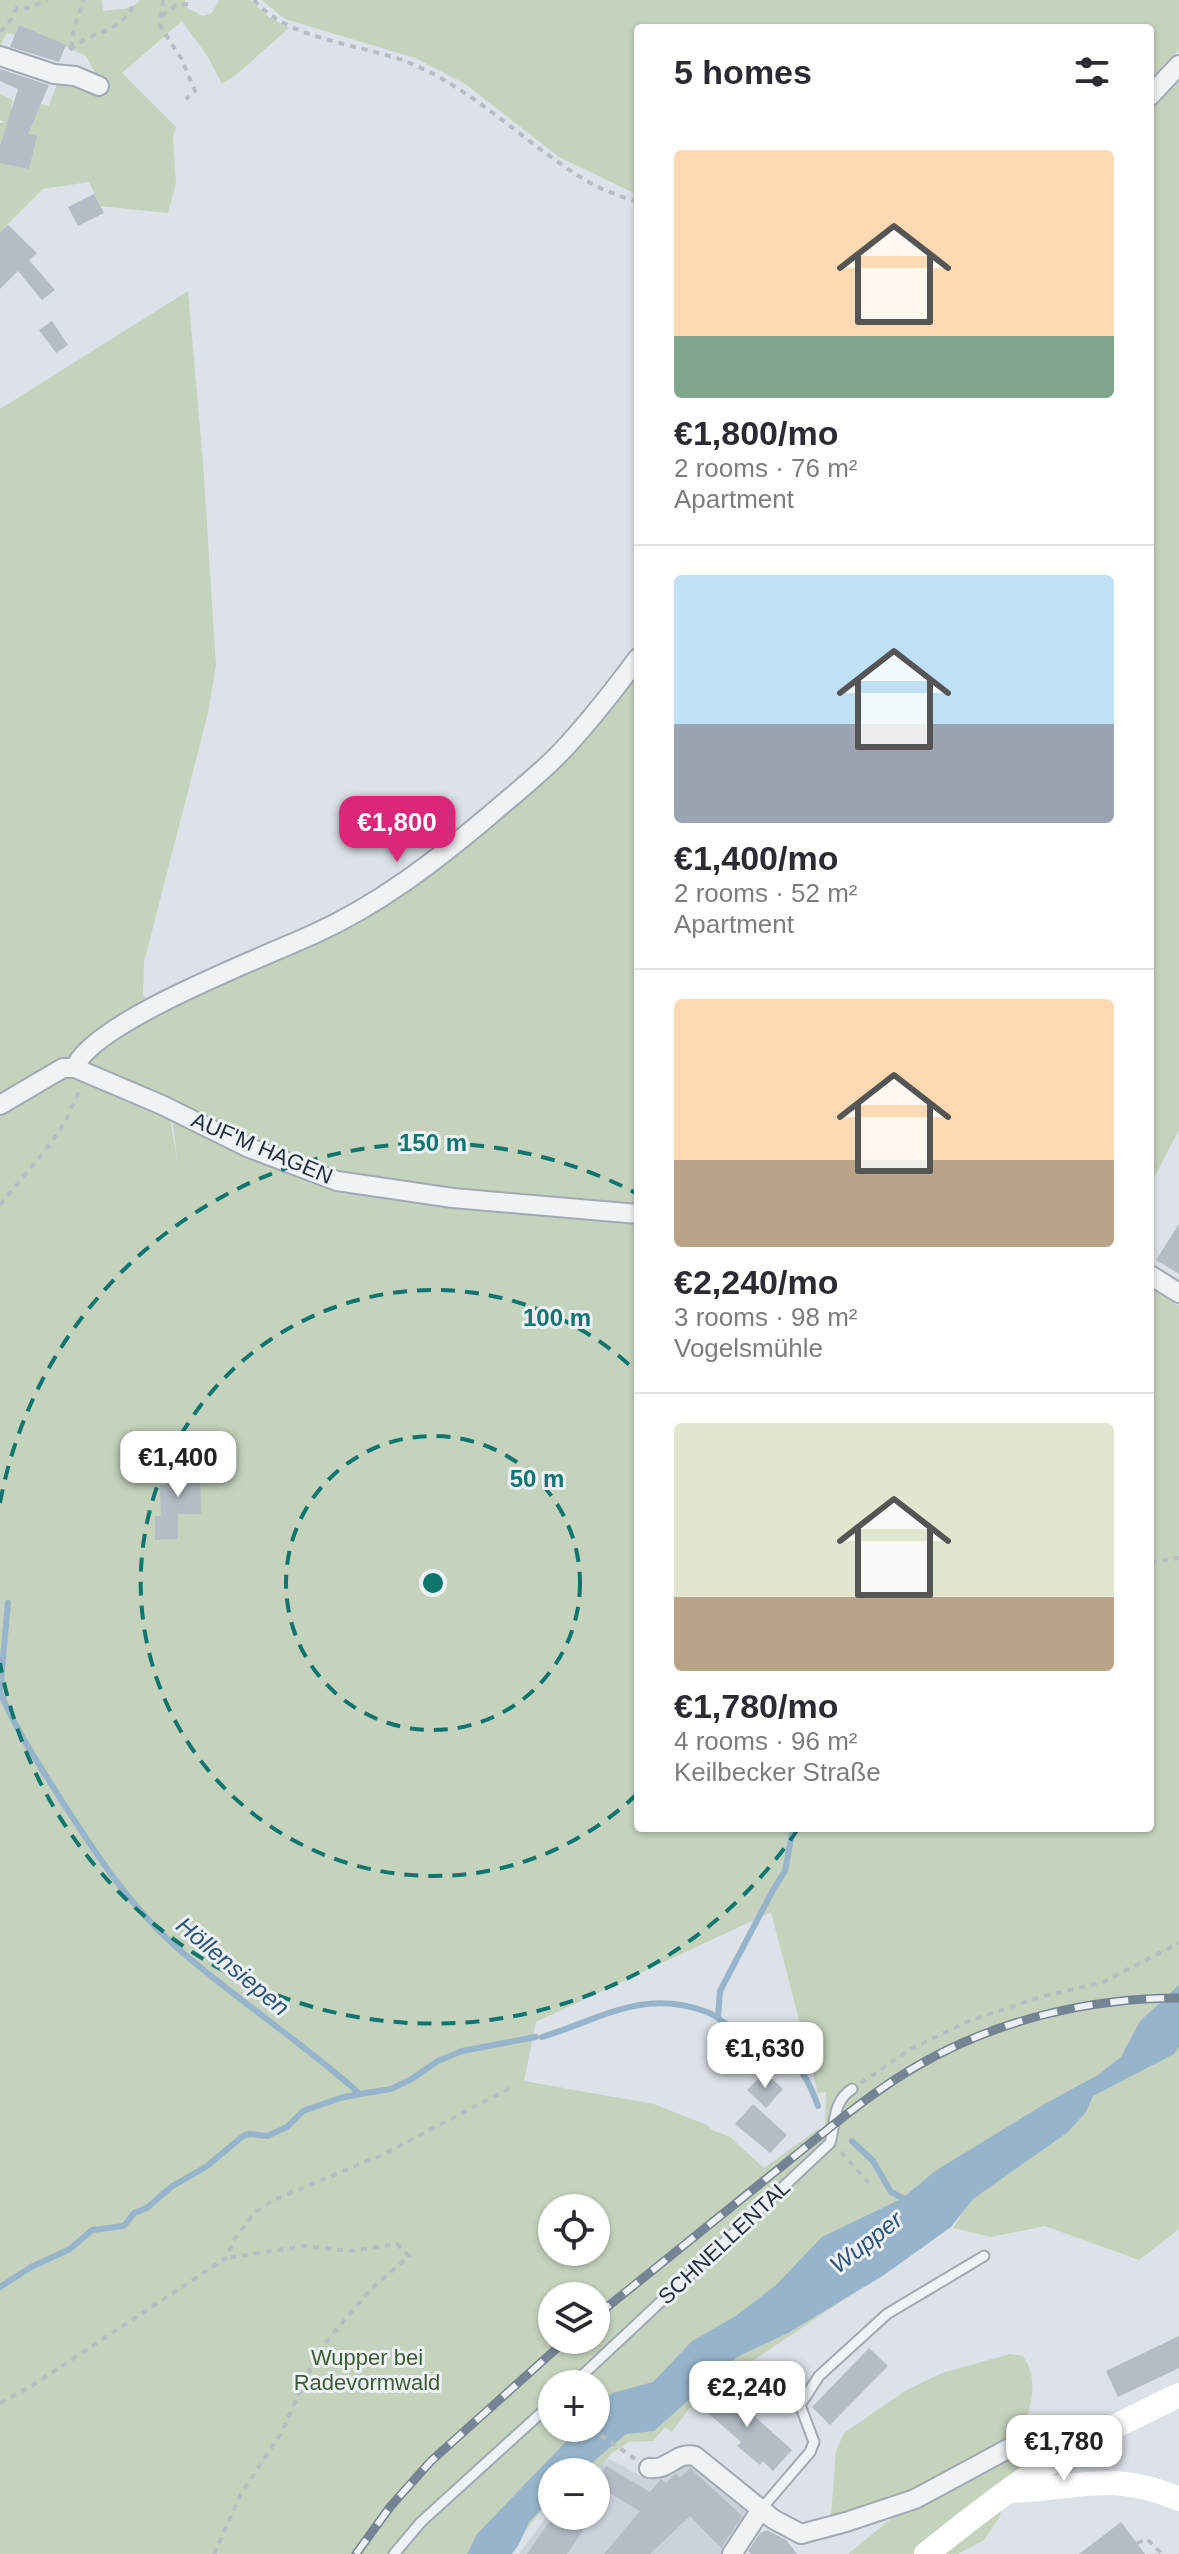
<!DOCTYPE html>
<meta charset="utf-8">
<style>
body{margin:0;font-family:Helvetica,sans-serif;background:#f7f7f7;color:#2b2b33;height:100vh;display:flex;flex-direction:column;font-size:30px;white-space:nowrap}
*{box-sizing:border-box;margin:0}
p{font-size:26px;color:#7c7c81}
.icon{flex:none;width:44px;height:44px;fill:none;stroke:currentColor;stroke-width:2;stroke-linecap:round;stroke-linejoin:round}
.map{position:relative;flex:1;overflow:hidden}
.drawer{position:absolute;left:634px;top:24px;width:520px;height:1808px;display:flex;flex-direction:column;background:#fff;border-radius:8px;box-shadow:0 2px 6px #0004}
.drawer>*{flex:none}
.fabs{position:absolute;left:538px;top:2194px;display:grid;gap:16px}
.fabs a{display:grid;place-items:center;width:72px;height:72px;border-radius:50%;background:#fff;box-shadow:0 2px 6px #0004;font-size:40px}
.price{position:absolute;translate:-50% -68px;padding:0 18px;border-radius:16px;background:#fff;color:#222;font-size:26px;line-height:52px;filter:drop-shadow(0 2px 4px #0008)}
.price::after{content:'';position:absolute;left:50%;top:48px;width:24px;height:18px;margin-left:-12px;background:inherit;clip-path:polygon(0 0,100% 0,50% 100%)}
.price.selected{background:#db2777;color:#fff}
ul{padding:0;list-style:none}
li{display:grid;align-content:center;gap:16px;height:424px;padding:0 40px}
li+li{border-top:2px solid #e1e1e2}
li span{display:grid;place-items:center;height:248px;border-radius:8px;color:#555}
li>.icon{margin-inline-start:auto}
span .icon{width:144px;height:144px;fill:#fffc;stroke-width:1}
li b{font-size:34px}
h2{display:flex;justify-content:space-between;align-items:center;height:96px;padding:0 40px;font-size:34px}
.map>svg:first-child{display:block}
</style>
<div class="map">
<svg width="1179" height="2554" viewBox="0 0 1179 2554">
<rect width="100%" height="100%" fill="#dde2e8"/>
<path fill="#cbd2da" d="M609,2459L649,2480L688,2461L752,2516L728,2554H519L552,2509V2516H596V2472H589Z"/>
<g fill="#c5d2be" fill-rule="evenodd">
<path d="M0,0H102L103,11C115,9 132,11 140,0H185L187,8L203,16L212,13L219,0H250L266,15L289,28L237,74L222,84L208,57L182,21L122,73L176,127L173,137L176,183L168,213L100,206L89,182L43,189L0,232V123L5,122L0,120V94L13,100L11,107L35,117L41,104L49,106L58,81L77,82L103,96L106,92L86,56L19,25L15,35L7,33L0,46Z"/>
<path d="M262,0H1179V50L1150,80V28H638V195L559,157L464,83L415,58L285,19Z"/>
<path d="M1179,69V1130L1150,1185V103Z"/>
<path d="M188,291L203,463L216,665L208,713L144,962L143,994L150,1004L0,1102V409Z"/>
<path d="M638,661V1208L454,1191L339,1174L250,1141L167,1100L178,1165L172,1118L243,1155L334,1189L452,1206L638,1222V1828H1150V1287L1179,1306V2229L1139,2260L1045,2226L991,2237L953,2228L963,2212L915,2252L697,2398L672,2432L665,2427L653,2441L629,2442L612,2453L602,2465L580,2472H552L550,2500L507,2554H0V1117L143,1019L162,1016L156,1009L451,853ZM771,1912L818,2093L826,2092L825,2126L821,2129H818L764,2168L730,2137L712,2130L707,2125L654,2104L524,2081L536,2022ZM552,2208H596V2252H552ZM552,2296H596V2340H552ZM552,2384H596V2428H552Z"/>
<path d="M1010,2354L1023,2356C1042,2383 1028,2415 1018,2443L1048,2431L1098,2435L1007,2491L999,2518L984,2540L958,2554H848L913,2501L830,2527L836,2451L844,2433L905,2391L942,2373Z"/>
</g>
<path fill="#97b4ca" d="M1179,1985V2047L1174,2054L1093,2096L1086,2112L1068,2132L973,2199L951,2227L884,2275L788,2333L737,2357L654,2431L626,2434L581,2472H552V2498L529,2522L519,2544L512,2554H467L477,2534L579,2428H596V2410L612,2393L653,2382L691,2342L737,2315L776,2285L822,2237L903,2198L935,2171L1048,2102L1098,2075L1121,2057L1140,2021Z"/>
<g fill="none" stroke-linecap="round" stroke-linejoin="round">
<g stroke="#97b4ca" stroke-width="6">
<path d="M0,1692C17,1732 40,1766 63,1803C96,1854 129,1905 175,1946C234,1998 301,2041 360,2094L391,2089L410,2080L438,2061L462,2051L536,2037"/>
<path d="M0,1692L8,1603"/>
<path d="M718,2017L720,1991L773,1890L785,1871L793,1828"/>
<path d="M542,2037C601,2019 644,1988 707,2012C723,2018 732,2032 747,2039C757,2043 767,2043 776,2048C799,2061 810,2083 818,2106"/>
<path d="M852,2141L873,2161L891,2192L908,2201"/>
<path d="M0,2287L31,2267L70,2249L92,2230L124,2226L134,2213L147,2208L171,2187L207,2166L243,2136L250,2134L267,2136L287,2127L303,2111L340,2098L360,2094"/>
</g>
</g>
<g fill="#b5bcc5">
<path d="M19,25L66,45L59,62L10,47Z"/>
<path d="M0,69L49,85L28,134L37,136L29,169L0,163V146L18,89L0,81Z"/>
<path d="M94,194L104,213L78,226L68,207Z"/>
<path d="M8,225L37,253L29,260L55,290L42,300L18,271L0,289V232Z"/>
<path d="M52,321L68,345L56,353L39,330Z"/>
<path d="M1179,1224V1274L1156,1260Z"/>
<path d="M200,1464L201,1514H178V1539L155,1540V1516H161L160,1485H166L165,1465Z"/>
<path d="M765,2072L783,2089L766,2108L747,2090Z"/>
<path d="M753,2104L787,2135L770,2153L735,2124Z"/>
<path d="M1179,2336V2368L1118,2397L1106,2371Z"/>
<path d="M869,2348L888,2366L830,2425L812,2407Z"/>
<path d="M720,2385L792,2450L773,2471L763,2461L760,2465L737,2446L741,2442L701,2407Z"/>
<path d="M606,2466L650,2492L661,2479L666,2483L676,2473L680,2478L690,2468L742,2516L721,2548L690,2516L650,2554H604L640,2511L609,2493L596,2512V2483Z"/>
<path d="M553,2516H593L567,2554H527Z"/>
<path d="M1121,2522L1145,2554H1079Z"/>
<path d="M767,2530L786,2540L797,2554H751L748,2551L760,2533Z"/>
</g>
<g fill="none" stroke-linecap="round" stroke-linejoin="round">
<defs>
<g id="service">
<path d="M573,2384L830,2143C836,2122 832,2102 852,2089"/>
<path d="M762,2508L810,2452L814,2442L800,2405L819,2376L887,2314L984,2256"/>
<path d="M394,2554L421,2522L552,2403"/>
</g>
<g id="minor">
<path d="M0,56L54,74L75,76L99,86"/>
<path d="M1150,96L1179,65"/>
<path d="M75,1068C90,1023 266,956 314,934C380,904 434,862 489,816C513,795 539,775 561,752C589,723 614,690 638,658"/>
<path d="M0,1105L63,1068H75L162,1105L247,1147L337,1181L453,1198L638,1214"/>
<path d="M1150,1275L1179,1293"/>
<path d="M649,2468C669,2471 676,2451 695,2456L773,2519L801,2534L846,2522L915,2499L1017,2444L1048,2431L1077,2426L1098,2435"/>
<path d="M732,2554L762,2508"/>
</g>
</defs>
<use href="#service" stroke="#a2a9b2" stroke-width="13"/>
<use href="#minor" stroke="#a2a9b2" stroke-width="22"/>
<g stroke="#b7bdc3" stroke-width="4" stroke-dasharray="6 6" stroke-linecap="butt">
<path d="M163,0L160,26L181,58L195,91L186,99"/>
<path d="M254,0C287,39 358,44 405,61C472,87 522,141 582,178C599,189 619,196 638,202"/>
<path d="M162,16L176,5L189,4L192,0"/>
<path d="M0,31L7,26L17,8H29L47,0"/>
<path d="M71,48L74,28L84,0"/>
<path d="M70,50C90,31 120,33 133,6"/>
<path d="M0,1205L51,1143L65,1122L80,1090"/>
<path d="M1150,1562L1179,1558"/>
<path d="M861,2083L909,2050L969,2021L1037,1998L1103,1982L1179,1943"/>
<path d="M841,2152L869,2183"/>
<path d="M0,2403L33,2385L226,2258L234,2240L254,2213L274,2200L384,2154L510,2088"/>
<path d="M591,2428L635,2459"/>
<path d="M1137,2543L1147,2539L1162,2554"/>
<path d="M214,2554L241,2494L281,2433L318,2352L370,2290L409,2256L397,2244L349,2251L304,2246L226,2258"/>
</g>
<use href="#service" stroke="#f0f3f6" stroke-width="9"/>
<use href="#minor" stroke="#f0f3f6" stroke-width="18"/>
<g stroke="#fff" stroke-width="24">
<path d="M1009,2491C1077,2489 1111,2470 1179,2499"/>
<path d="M926,2554C964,2524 1001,2494 1041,2468C1085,2440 1132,2418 1179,2395"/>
</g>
<defs>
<g id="rail">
<path d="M596,2316C654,2269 713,2222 771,2175C818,2138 865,2096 917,2066C996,2020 1089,1998 1179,1998"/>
<path d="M356,2554L390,2507L431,2461L566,2340"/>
</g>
</defs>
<use href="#rail" stroke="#768392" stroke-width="9"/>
<use href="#rail" stroke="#edf1f6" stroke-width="6" stroke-dasharray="18" stroke-linecap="butt"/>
</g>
<g fill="none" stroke="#0f766e" stroke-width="4" stroke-dasharray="14 10">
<circle cx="433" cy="1583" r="147"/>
<path d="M637 1794A293 293 0 1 1 637 1372"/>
<path d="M798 1829A440 440 0 0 1 0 1663M0 1503A440 440 0 0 1 636 1193"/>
</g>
<g text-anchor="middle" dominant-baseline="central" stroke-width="6" stroke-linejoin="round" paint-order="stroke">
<g font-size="22" fill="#26313f" stroke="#edf1f6">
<text transform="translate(262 1148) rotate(23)">AUF'M HAGEN</text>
<text transform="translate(724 2242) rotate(-43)">SCHNELLENTAL</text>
</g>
<g font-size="22" fill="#3e5c33" stroke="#edf1f6">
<text x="367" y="2357">Wupper bei<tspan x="367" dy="25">Radevormwald</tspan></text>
</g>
<g font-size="24" font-style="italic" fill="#2f5475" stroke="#edf1f6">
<text transform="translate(233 1966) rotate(40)">Höllensiepen</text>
<text transform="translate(866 2242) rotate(-38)">Wupper</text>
</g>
</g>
<circle cx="433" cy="1583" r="12" fill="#0f766e" stroke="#edf1f6" stroke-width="4"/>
<g font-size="24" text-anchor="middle" font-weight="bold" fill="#0f766e" stroke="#edf1f6" stroke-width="6" stroke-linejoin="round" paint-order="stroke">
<text x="433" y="1151">150 m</text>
<text x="557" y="1326">100 m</text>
<text x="537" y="1487">50 m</text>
</g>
</svg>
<div class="fabs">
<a><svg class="icon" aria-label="locate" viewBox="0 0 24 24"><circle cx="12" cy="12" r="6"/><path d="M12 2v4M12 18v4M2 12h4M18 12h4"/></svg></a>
<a><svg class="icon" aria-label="layers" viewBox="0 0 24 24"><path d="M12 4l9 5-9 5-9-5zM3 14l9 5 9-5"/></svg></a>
<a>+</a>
<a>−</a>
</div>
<b class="price selected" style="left:397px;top:864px">€1,800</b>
<b class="price" style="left:178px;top:1499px">€1,400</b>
<b class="price" style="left:765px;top:2090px">€1,630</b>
<b class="price" style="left:747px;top:2429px">€2,240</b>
<b class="price" style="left:1064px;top:2483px">€1,780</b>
<section class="drawer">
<h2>5 homes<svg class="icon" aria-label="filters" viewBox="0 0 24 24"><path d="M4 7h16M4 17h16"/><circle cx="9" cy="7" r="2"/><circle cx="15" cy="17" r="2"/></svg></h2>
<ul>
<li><span style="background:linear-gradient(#ffd9b3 75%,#7fa58c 0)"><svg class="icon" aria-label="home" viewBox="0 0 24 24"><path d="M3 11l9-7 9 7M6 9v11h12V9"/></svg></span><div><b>€1,800/mo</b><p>2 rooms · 76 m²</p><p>Apartment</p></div></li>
<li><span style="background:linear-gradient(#bfe0f5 60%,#9aa5b1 0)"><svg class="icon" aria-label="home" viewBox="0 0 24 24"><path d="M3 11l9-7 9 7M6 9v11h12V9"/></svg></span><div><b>€1,400/mo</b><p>2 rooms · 52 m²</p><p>Apartment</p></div></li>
<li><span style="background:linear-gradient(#ffd9b3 65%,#b9a48a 0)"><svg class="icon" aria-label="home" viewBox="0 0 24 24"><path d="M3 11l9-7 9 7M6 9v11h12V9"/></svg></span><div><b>€2,240/mo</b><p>3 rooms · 98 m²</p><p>Vogelsmühle</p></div></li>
<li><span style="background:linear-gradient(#dfe7d0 70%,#b9a48a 0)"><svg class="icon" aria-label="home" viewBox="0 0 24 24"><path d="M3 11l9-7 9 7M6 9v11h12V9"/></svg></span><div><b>€1,780/mo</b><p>4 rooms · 96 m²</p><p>Keilbecker Straße</p></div></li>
</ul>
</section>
</div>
